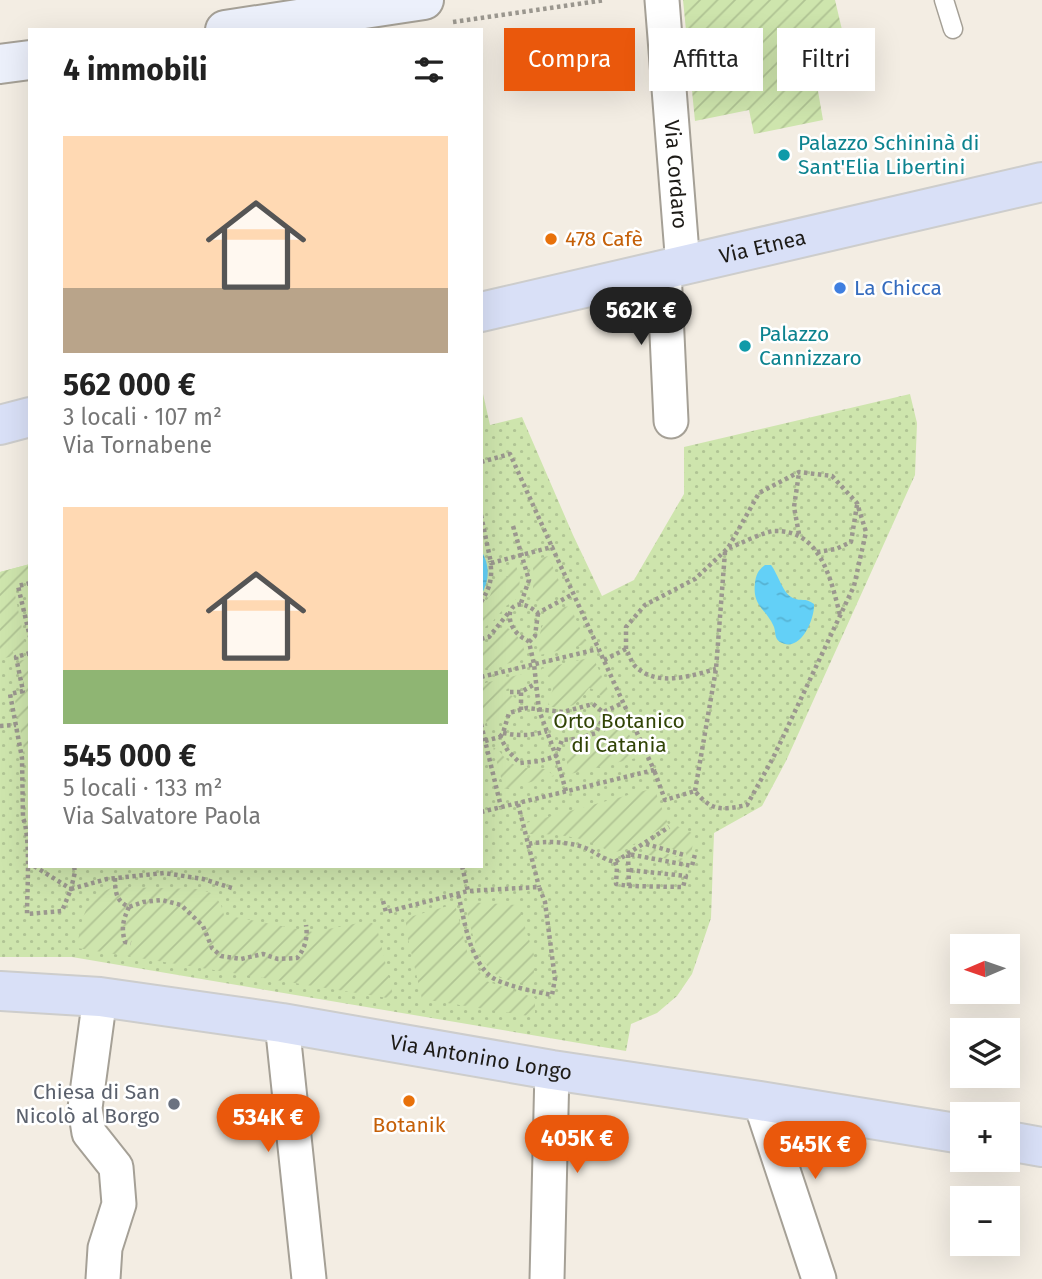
<!DOCTYPE html>
<html lang="it">
<meta charset="utf-8">
<style>
body{margin:0;font-family:"Fira Sans",sans-serif;background:#f6f6f6;color:#222;height:100vh;display:flex;flex-direction:column;font-size:26px;white-space:nowrap}
*{box-sizing:border-box;margin:0}
p{font-size:23px;color:#767676}
.icon{flex:none;width:38px;height:38px;fill:none;stroke:currentColor;stroke-width:2;stroke-linecap:round;stroke-linejoin:round}
.map{position:relative;flex:1;overflow:hidden}
.drawer{position:absolute;left:28px;top:28px;width:455px;height:840px;display:flex;flex-direction:column;background:#fff;border-radius:0px;box-shadow:0 7px 28px #0002}
.drawer>*{flex:none}
.guide{position:absolute;left:504px;top:28px;width:432px;height:63px;display:flex;gap:14px}
.needle{width:46px;rotate:268deg}
.controls{position:absolute;left:950px;top:934px;display:grid;gap:14px}
.controls a{display:grid;place-items:center;width:70px;height:70px;border-radius:0px;background:#fff;box-shadow:0 7px 28px #0002;font-size:35px}
.price{position:absolute;translate:-50% -60px;padding:0 16px;border-radius:24px;background:#ea580c;color:#fff;font-size:23px;line-height:46px;filter:drop-shadow(0 2px 4px #0008)}
.price::after{content:'';position:absolute;left:50%;top:42px;width:21px;height:16px;margin-left:-10px;background:inherit;clip-path:polygon(0 0,100% 0,50% 100%)}
.price.on{background:#222;color:#fff}
ul{padding:0;list-style:none}
li{display:grid;align-content:center;gap:14px;height:371px;padding:0 35px}
li span{display:grid;place-items:center;height:217px;border-radius:0px;color:#555}
li>.icon{margin-inline-start:auto}
span .icon{width:126px;height:126px;fill:#fffc;stroke-width:1}
li b{font-size:30px}
h2{display:flex;justify-content:space-between;align-items:center;height:84px;padding:0 35px;font-size:30px}
.pill{padding:0 24px;border-radius:0px;background:#fff;box-shadow:0 7px 28px #0002;font-size:24px;line-height:63px}
.pill.on{background:#ea580c;color:#fff}
.map>svg:first-child{display:block}
</style>
<div class="map">
<svg width="1042" height="1279" viewBox="0 0 1042 1279">
<defs>
<pattern id="park-dots" width="8" height="8" patternUnits="userSpaceOnUse" patternTransform="scale(1.75)"><rect width="8" height="8" fill="#cee5ad"/><path d="M2 2h.1M6 6h.1" fill="none" stroke="#b0c494" stroke-width="1.8" stroke-linecap="round"/></pattern>
<pattern id="garden-furrows" width="10" height="10" patternUnits="userSpaceOnUse" patternTransform="scale(1.75)"><rect width="10" height="10" fill="#cee5ad"/><path d="M-1 1l2-2M0 10L10 0M9 11l2-2" fill="none" stroke="#b0c494"/></pattern>
<pattern id="water-ripples" width="26" height="14" patternUnits="userSpaceOnUse" patternTransform="scale(1.75)"><rect width="26" height="14" fill="#63d0f7"/><path d="M2 4q2-2 4 0t4 0M15 11q2-2 4 0t4 0" fill="none" stroke="#56b2d3"/></pattern>
</defs>
<rect width="100%" height="100%" fill="#f3ede3"/>
<path fill="url(#park-dots)" d="M481,385L490,425L522,417L573,535L602,596L634,580L684,494V447L910,394L917,423L915,475L786,761L762,806L714,833L711,918L692,974L677,996L657,1013L631,1024L626,1051L72,957H0V572L30,564V866H481Z"/>
<g fill="url(#garden-furrows)">
<path d="M683,0H835L855,85L818,91L823,120L754,134L749,110L695,121Z"/>
<path d="M548,556L563,590L556,593L543,605L532,598C533,584 536,574 531,561Z"/>
<path d="M30,564V580L13,585L26,648L13,651L14,656L0,659V572Z"/>
<path d="M515,564C521,576 520,585 518,598L506,606L493,621L481,630V607L490,596L496,580L508,577L506,566Z"/>
<path d="M570,606L587,644L540,655C536,632 544,609 570,606Z"/>
<path d="M505,627C517,631 525,646 526,659L481,670V647L491,642Z"/>
<path d="M593,657L612,699H604L595,690L589,688C574,707 576,707 551,707L548,703L553,689V681L541,669Z"/>
<path d="M27,659L30,672V754L25,755L14,695L26,692L19,661Z"/>
<path d="M526,673L521,683L507,689L503,693L513,696L518,701L513,707L504,712L493,729L488,728L481,699V684Z"/>
<path d="M622,720L640,757L570,774L566,759L568,750C578,745 590,743 599,736C611,728 606,725 622,720Z"/>
<path d="M493,747C502,752 500,753 506,759C515,769 534,769 546,769L554,776L504,789Z"/>
<path d="M654,788L668,824L624,850L611,853C587,836 559,834 529,834L526,823Z"/>
<path d="M677,826L694,834L690,864L645,854L648,848L687,860L686,853L655,844Z"/>
<path d="M115,887L199,889L214,894L221,905L224,915L313,932L364,922L372,923L377,928L394,999L77,948C82,920 83,896 115,887Z"/>
<path d="M465,902L518,905L534,955V984C522,983 508,982 497,975C476,962 470,924 465,902Z"/>
<path d="M455,904L468,955L486,981L535,998V1017L422,999L406,930V922L413,916Z"/>
</g>
<g fill="url(#water-ripples)">
<path d="M481,550C490,565 490,580 481,595Z"/>
<path d="M765,565H771C778,574 783,594 793,598C801,602 805,597 814,604C815,619 800,654 780,642C774,638 776,633 774,627C767,609 752,607 755,583C756,575 758,570 765,565Z"/>
</g>
<g fill="none" stroke-linecap="round" stroke-linejoin="round">
<defs>
<path id="lane" d="M944,0L953,29"/>
<g id="street">
<path id="s1" d="M662,0L683,266"/>
<path d="M664,270L671,421"/>
<path d="M100,997L85,1108L89,1133L116,1167L119,1204L105,1248L103,1279"/>
<path d="M282,1023L309,1279"/>
<path d="M760,1101L819,1279"/>
<path d="M547,1279L552,1070"/>
</g>
<g id="secondary">
<path d="M225,30L424,0"/>
<path d="M0,64L30,60"/>
</g>
<g id="primary">
<path id="s2" d="M481,312L1042,182"/>
<path d="M0,425L30,417"/>
<path id="s3" d="M0,991L100,997L282,1023L552,1070L760,1101L962,1134"/>
<path d="M1008,1141L1042,1147"/>
</g>
</defs>
<use href="#lane" stroke="#a5a096" stroke-width="21"/>
<use href="#street" stroke="#a5a096" stroke-width="37"/>
<use href="#secondary" stroke="#a5a096" stroke-width="42"/>
<use href="#primary" stroke="#cdcdcc" stroke-width="42"/>
<g stroke="#9b978f" stroke-width="4.5" stroke-dasharray="3.5 3.5" stroke-linecap="butt">
<path d="M453,22L605,0"/>
<path d="M481,462L510,454L552,547"/>
<path d="M481,515L491,563L552,547L654,770L481,812"/>
<path d="M513,526L529,580L521,603"/>
<path d="M799,534L794,507L799,473"/>
<path d="M729,548C740,544 765,531 775,531C821,530 831,580 840,615"/>
<path d="M817,552L836,549L851,542L857,505"/>
<path d="M30,583L18,586L30,637"/>
<path d="M481,602C490,588 493,577 490,561"/>
<path d="M481,639L489,637L510,611"/>
<path d="M529,642L535,636L538,613"/>
<path d="M626,649V627L645,605L695,579L728,548L759,493L799,472L832,476L857,503L866,532L854,586L773,758L747,805C722,810 712,812 695,791L665,800L654,770"/>
<path d="M30,653L16,657L23,691L10,694L22,758L23,818C31,837 27,891 27,914L62,911L71,889L107,879L164,873L203,879L235,889"/>
<path d="M604,660L626,649C629,654 631,661 634,665C656,688 690,676 716,669"/>
<path d="M481,677L598,649"/>
<path d="M510,692H521"/>
<path d="M521,710V692L535,684"/>
<path d="M481,724L501,807"/>
<path d="M0,726L16,725"/>
<path d="M503,733C519,736 531,736 547,731"/>
<path d="M500,737L503,733L509,713L527,708L563,712L593,704L603,712"/>
<path d="M485,741L500,737L508,751L520,763L540,761L556,756L562,740L576,739L596,733L601,722L603,712L623,703"/>
<path d="M566,791L556,756L539,710L534,664L529,642C526,639 522,638 519,635C501,619 510,590 538,613L573,594"/>
<path d="M695,791L716,669L725,552"/>
<path d="M518,804L539,887"/>
<path d="M529,844C545,840 575,842 590,850C599,855 605,860 615,862L669,827"/>
<path d="M646,844L684,855"/>
<path d="M615,862L617,867L616,884L629,886L683,887L686,876L629,870"/>
<path d="M34,866L71,889L75,872L74,866"/>
<path d="M462,866L468,891"/>
<path d="M115,878C115,892 116,901 129,907L143,902L162,900L181,905L203,926L212,948L221,956L241,959L263,954L278,959L297,958C305,949 308,937 306,925"/>
<path d="M629,886L628,854L692,866L695,854"/>
<path d="M383,901L386,912L468,891L539,887L545,902L555,979L552,995C537,992 499,985 489,975C468,955 465,921 458,894"/>
<path d="M129,907C123,920 121,928 125,942L131,943"/>
</g>
<use href="#lane" stroke="#fff" stroke-width="18"/>
<use href="#street" stroke="#fff" stroke-width="33"/>
<use href="#secondary" stroke="#ecf0fb" stroke-width="38"/>
<use href="#primary" stroke="#d9e0f7" stroke-width="38"/>
</g>
<g fill="#0f9aa8" stroke="#fff" stroke-width="2.5">
<circle cx="784" cy="155" r="7"/>
<circle cx="745" cy="346" r="7"/>
</g>
<g fill="#e8710a" stroke="#fff" stroke-width="2.5">
<circle cx="551" cy="239" r="7"/>
<circle cx="409" cy="1101" r="7"/>
</g>
<circle fill="#3f7fe0" stroke="#fff" stroke-width="2.5" cx="840" cy="288" r="7"/>
<circle fill="#6b7280" stroke="#fff" stroke-width="2.5" cx="174" cy="1104" r="7"/>
<g text-anchor="middle" dominant-baseline="central" stroke-width="5" stroke-linejoin="round" paint-order="stroke">
<g font-size="21" fill="#0d838f" stroke="#fff" text-anchor="start">
<text x="798" y="143">Palazzo Schininà di<tspan x="798" dy="24">Sant'Elia Libertini</tspan></text>
<text x="759" y="334">Palazzo<tspan x="759" dy="24">Cannizzaro</tspan></text>
</g>
<g font-size="21" fill="#1d1b17" stroke="#fff">
<text stroke="none"><textPath href="#s1" startOffset="175">Via Cordaro</textPath></text>
<text stroke="none"><textPath href="#s2" startOffset="289">Via Etnea</textPath></text>
<text stroke="none"><textPath href="#s3" startOffset="486">Via Antonino Longo</textPath></text>
</g>
<g font-size="21" fill="#c56008" stroke="#fff" text-anchor="start">
<text x="565" y="239">478 Cafè</text>
<text x="409" y="1125" text-anchor="middle">Botanik</text>
</g>
<g font-size="21" fill="#366cbe" stroke="#fff" text-anchor="start">
<text x="854" y="288">La Chicca</text>
</g>
<g font-size="21" fill="#314406" stroke="#fff">
<text x="619" y="721">Orto Botanico<tspan x="619" dy="24">di Catania</tspan></text>
</g>
<g font-size="21" fill="#5b616d" stroke="#fff" text-anchor="end">
<text x="160" y="1092">Chiesa di San<tspan x="160" dy="24">Nicolò al Borgo</tspan></text>
</g>
</g>
</svg>
<div class="controls">
<a><svg class="needle" viewBox="-14 -14 28 28"><path d="M0-13l5 13h-10z" fill="#e53935"/><path d="M0 13l5-13h-10z" fill="#767676"/></svg></a>
<a><svg class="icon" aria-label="layers" viewBox="0 0 24 24"><path d="M12 4l9 5-9 5-9-5zM3 14l9 5 9-5"/></svg></a>
<a>+</a>
<a>−</a>
</div>
<b class="price on" style="left:641px;top:347px">562K €</b>
<b class="price" style="left:268px;top:1154px">534K €</b>
<b class="price" style="left:577px;top:1175px">405K €</b>
<b class="price" style="left:815px;top:1181px">545K €</b>
<div class="guide">
<a class="pill on">Compra</a>
<a class="pill">Affitta</a>
<a class="pill">Filtri</a>
</div>
<section class="drawer">
<h2>4 immobili<svg class="icon" aria-label="filters" viewBox="0 0 24 24"><path d="M4 7h16M4 17h16"/><circle cx="9" cy="7" r="2"/><circle cx="15" cy="17" r="2"/></svg></h2>
<ul>
<li><span style="background:linear-gradient(#ffd9b3 70%,#b9a48a 0)"><svg class="icon" aria-label="home" viewBox="0 0 24 24"><path d="M3 11l9-7 9 7M6 9v11h12V9"/></svg></span><div><b>562 000 €</b><p>3 locali · 107 m²</p><p>Via Tornabene</p></div></li>
<li><span style="background:linear-gradient(#ffd9b3 75%,#8fb573 0)"><svg class="icon" aria-label="home" viewBox="0 0 24 24"><path d="M3 11l9-7 9 7M6 9v11h12V9"/></svg></span><div><b>545 000 €</b><p>5 locali · 133 m²</p><p>Via Salvatore Paola</p></div></li>
</ul>
</section>
</div>
